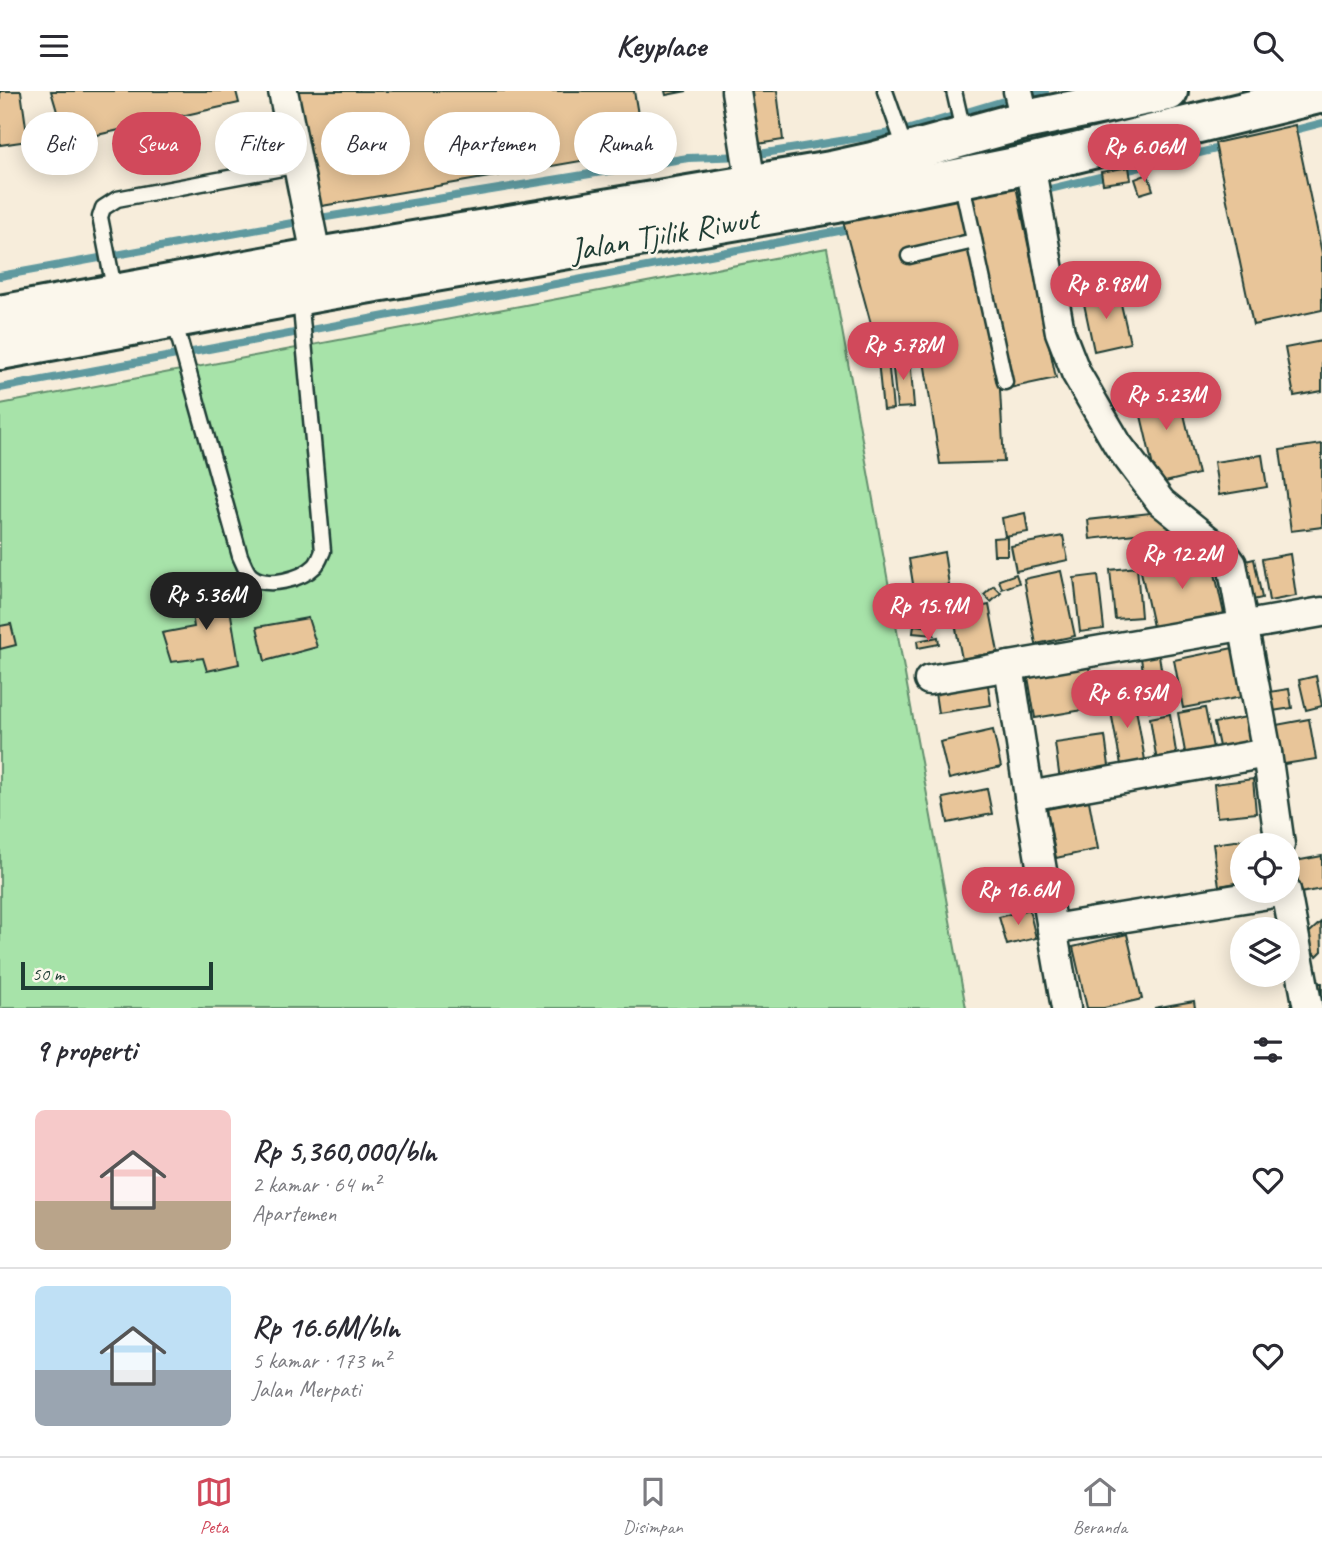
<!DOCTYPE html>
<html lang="id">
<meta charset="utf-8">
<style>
body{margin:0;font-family:Caveat,sans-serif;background:#f2f2f3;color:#2b2b33;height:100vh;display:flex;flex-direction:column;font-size:26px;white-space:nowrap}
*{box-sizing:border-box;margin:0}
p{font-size:23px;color:#7c7c81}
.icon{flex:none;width:38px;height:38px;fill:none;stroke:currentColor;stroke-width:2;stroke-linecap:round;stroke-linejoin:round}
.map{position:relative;height:917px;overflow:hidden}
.panel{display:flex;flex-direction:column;background:#fff;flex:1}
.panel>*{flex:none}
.banner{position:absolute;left:21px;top:21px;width:700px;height:63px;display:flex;gap:14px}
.tools{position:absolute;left:1230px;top:742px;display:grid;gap:14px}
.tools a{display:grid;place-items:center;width:70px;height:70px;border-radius:50%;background:#fff;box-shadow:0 4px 18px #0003;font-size:35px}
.scale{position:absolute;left:21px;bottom:18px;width:192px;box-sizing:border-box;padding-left:7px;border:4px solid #1f3d34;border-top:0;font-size:19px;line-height:24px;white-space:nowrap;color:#1f3d34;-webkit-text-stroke:5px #fbf7ec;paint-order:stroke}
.price{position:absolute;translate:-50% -60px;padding:0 16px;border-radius:24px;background:#d1495b;color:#fff;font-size:23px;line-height:46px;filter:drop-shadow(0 2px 4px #0008)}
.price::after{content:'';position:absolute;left:50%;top:42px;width:21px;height:16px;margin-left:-10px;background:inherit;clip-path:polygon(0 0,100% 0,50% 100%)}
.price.current{background:#222;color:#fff}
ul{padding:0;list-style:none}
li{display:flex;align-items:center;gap:21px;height:175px;padding:0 35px}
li+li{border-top:2px solid #e1e1e2}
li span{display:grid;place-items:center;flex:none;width:196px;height:140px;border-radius:10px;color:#555}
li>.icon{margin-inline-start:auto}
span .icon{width:84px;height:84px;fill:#fffc;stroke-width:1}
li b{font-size:30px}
h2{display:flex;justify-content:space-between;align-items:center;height:84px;padding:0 35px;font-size:30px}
.tag{padding:0 24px;border-radius:32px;background:#fff;box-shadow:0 4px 18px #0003;font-size:24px;line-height:63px}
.tag.current{background:#d1495b;color:#fff}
header{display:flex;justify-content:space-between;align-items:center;height:91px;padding:0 35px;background:#fff;font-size:32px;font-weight:700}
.tab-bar{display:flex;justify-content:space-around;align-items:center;height:98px;border-top:2px solid #e1e1e2;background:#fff;font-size:19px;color:#7c7c81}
.tab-bar a{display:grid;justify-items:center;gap:4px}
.tab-bar .current{color:#d1495b}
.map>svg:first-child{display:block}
</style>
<header><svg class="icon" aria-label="menu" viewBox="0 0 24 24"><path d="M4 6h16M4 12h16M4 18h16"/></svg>Keyplace<svg class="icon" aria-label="search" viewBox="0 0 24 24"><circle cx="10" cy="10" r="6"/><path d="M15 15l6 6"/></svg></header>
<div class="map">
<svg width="1322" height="917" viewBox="0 0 1322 917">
<rect width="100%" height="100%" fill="#f7eddb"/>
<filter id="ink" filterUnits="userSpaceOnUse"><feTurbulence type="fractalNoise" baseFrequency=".0143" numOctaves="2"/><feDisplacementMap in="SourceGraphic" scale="14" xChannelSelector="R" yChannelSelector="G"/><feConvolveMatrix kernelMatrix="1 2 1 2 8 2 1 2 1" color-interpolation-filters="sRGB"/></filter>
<g filter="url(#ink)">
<path fill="#a7e3a9" stroke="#63906e" stroke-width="2" d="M827,157L966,917H0V313Z"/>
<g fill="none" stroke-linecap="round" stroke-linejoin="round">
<g stroke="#5e999f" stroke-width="8">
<path d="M1287,41L1322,32"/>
<path d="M1008,108L1224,56"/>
<path d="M0,185L320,127L688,67L746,65L903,40L1007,9L1045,0"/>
<path d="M0,297L855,137"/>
</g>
</g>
<g fill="#e8c599" stroke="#1f3d34" stroke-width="2">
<path d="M0,0H21L28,50L0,54Z"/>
<path d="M51,0H236L239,12L66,51Z"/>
<path d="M296,0H634L644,59L316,116Z"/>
<path d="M665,0H687L666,4Z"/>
<path d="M750,0H777L783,49L757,53Z"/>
<path d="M1295,34L1322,162V219L1253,234L1215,52Z"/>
<path d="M1129,76L1131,89L1103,93L1101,81Z"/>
<path d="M1013,81L1056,287L1000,299L1004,371L940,373L923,263L880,266L838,112Z"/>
<path d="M1148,83L1153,99L1140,103L1135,88Z"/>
<path d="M1118,200L1130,252L1094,260L1083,208Z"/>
<path d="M1322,250V300L1294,305L1285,257Z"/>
<path d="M910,266L914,316L897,317L892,268Z"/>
<path d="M888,269L893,318L883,319L878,270Z"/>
<path d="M1176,289L1198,383L1157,393L1135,299Z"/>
<path d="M1322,353V436L1291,440L1280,359Z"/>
<path d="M1262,364L1267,396L1219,404L1214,371Z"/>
<path d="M1168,420L1171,439L1090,448L1088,429Z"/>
<path d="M1025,422L1028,441L1005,445L1002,427Z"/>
<path d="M1063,445L1068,469L1016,480L1011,455Z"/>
<path d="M1007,446V464H994L993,447Z"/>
<path d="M1210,460L1224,523L1154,540L1140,476Z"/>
<path d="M944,461L949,494L914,499L909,468Z"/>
<path d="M1290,463L1296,505L1269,510L1262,468Z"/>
<path d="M1254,468L1262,507L1248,510L1241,471Z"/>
<path d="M1137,476L1141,526L1115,528L1110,479Z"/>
<path d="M1061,480L1075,545L1036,553L1024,488Z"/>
<path d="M1016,483L1019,492L1002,498L999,489Z"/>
<path d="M1098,484L1104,538L1080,541L1074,487Z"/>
<path d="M226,493L239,573L207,580L203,567L171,571L162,542L194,536L189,504Z"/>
<path d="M994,495L1001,502L991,511L984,504Z"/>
<path d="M951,497L954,516L917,522L914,502Z"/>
<path d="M989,514L998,561L962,568L953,522Z"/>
<path d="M308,527L317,556L265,570L257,536Z"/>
<path d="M11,533L16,554L0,558V535Z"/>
<path d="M914,534L934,536V544L913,542Z"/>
<path d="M938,546L939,553L918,557L917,550Z"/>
<path d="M1238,556L1247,605L1183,617L1174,569Z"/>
<path d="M1159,564L1167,617L1149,620L1141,567Z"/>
<path d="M1088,569L1095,617L1035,627L1027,580Z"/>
<path d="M1316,585L1322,615L1306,619L1299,589Z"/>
<path d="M987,588L991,614L938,622L934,595Z"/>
<path d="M1289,598L1292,617L1266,621L1263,602Z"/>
<path d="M1133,600L1146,675L1122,679L1108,605Z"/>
<path d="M1205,617L1215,667L1187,672L1178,622Z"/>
<path d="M1170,623L1178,674L1158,677L1150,627Z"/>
<path d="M1252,625L1258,658L1221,665L1214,632Z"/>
<path d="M1309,628L1316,668L1278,674L1271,635Z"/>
<path d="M993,639L1001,676L949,688L940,651Z"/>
<path d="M1105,645L1111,690L1061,697L1055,652Z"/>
<path d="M1253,688L1256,722L1217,726L1214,693Z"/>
<path d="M987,698L992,723L948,732L943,707Z"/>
<path d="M1089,710L1098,758L1056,767L1047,718Z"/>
<path d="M1263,746L1264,754H1242V791L1219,795L1213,753Z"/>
<path d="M1322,765V798L1300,802L1295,770Z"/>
<path d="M1029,818L1036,847L1007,854L999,826Z"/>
<path d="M1321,831L1322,860L1317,865L1301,849Z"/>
<path d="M1127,843L1142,908L1104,917H1087L1073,856Z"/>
<path d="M1318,892H1322V917H1319Z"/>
<path d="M1194,910L1195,917H1154Z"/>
</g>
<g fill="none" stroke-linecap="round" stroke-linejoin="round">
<defs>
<g id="lane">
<path d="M885,0L906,60"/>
<path d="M954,0L964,44"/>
<path d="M961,89L1005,291"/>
<path d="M909,165L974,150"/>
<path d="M115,202L100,126L103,117L117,108L298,74"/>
<path d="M174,229L240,465C243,471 246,481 251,485C267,498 302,488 315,475C319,471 321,464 323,460L300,206"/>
</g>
<g id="street">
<path d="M283,0L320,184"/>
<path d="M736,0L751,93"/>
<path d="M1018,0L1025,29"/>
<path d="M1030,73L1060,241L1076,282L1118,354L1161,411L1224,462L1232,473L1267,662L1280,754"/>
<path d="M1009,575L1029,705L1066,917"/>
<path d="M929,589L1322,521"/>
<path d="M1029,705L1267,662"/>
<path d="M1286,800L1308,917"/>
<path d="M1052,838L1286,800"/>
</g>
<g id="highway">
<path d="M0,224L318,166L831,80L872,71L1025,29L1168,0"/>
<path d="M0,259L323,200L837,112L1030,73L1322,2"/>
</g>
</defs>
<use href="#lane" stroke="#1f3d34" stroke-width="19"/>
<use href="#street" stroke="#1f3d34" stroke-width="33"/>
<use href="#highway" stroke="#1f3d34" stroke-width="44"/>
<use href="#lane" stroke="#fbf7ec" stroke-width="14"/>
<use href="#street" stroke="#fbf7ec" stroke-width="28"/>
<use href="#highway" stroke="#fbf7ec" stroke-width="38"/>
</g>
</g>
<g text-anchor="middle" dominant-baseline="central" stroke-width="5" stroke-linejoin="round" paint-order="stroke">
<g font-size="33" fill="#1f3d34" stroke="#fbf7ec">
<text transform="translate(664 143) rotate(-10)">Jalan Tjilik Riwut</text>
</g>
</g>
</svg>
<div class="tools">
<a><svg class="icon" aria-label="locate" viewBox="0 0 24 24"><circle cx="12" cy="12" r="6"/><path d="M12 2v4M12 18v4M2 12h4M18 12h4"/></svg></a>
<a><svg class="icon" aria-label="layers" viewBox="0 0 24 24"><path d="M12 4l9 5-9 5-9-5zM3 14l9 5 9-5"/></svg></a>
</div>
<div class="scale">50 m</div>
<b class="price" style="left:1144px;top:93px">Rp 6.06M</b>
<b class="price" style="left:1106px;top:230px">Rp 8.98M</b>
<b class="price" style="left:903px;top:291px">Rp 5.78M</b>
<b class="price" style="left:1166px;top:341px">Rp 5.23M</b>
<b class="price" style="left:1182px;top:500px">Rp 12.2M</b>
<b class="price current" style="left:206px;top:541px">Rp 5.36M</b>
<b class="price" style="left:928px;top:552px">Rp 15.9M</b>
<b class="price" style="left:1127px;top:639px">Rp 6.95M</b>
<b class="price" style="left:1018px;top:836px">Rp 16.6M</b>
<div class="banner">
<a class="tag">Beli</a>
<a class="tag current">Sewa</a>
<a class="tag">Filter</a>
<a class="tag">Baru</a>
<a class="tag">Apartemen</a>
<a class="tag">Rumah</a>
</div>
</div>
<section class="panel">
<h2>9 properti<svg class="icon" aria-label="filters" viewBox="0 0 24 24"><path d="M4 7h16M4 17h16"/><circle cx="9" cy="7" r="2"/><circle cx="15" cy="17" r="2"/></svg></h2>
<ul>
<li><span style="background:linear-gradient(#f6c9c9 65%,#b9a48a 0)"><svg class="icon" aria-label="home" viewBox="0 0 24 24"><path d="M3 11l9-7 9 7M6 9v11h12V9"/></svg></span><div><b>Rp 5,360,000/bln</b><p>2 kamar · 64 m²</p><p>Apartemen</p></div><svg class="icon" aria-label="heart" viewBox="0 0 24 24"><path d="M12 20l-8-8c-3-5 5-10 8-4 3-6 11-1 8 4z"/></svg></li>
<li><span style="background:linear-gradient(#bfe0f5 60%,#9aa5b1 0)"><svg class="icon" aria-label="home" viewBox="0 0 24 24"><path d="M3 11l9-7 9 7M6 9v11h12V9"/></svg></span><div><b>Rp 16.6M/bln</b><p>5 kamar · 173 m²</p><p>Jalan Merpati</p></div><svg class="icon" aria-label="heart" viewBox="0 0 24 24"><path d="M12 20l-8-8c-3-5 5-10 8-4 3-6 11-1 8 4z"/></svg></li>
</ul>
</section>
<nav class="tab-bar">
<a class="current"><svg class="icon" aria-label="map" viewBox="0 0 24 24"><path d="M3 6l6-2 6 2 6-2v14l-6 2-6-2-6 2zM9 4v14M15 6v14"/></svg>Peta</a>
<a><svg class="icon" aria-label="saved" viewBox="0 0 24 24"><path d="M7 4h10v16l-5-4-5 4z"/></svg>Disimpan</a>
<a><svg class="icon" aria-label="home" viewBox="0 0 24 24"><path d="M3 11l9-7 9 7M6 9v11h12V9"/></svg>Beranda</a>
</nav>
